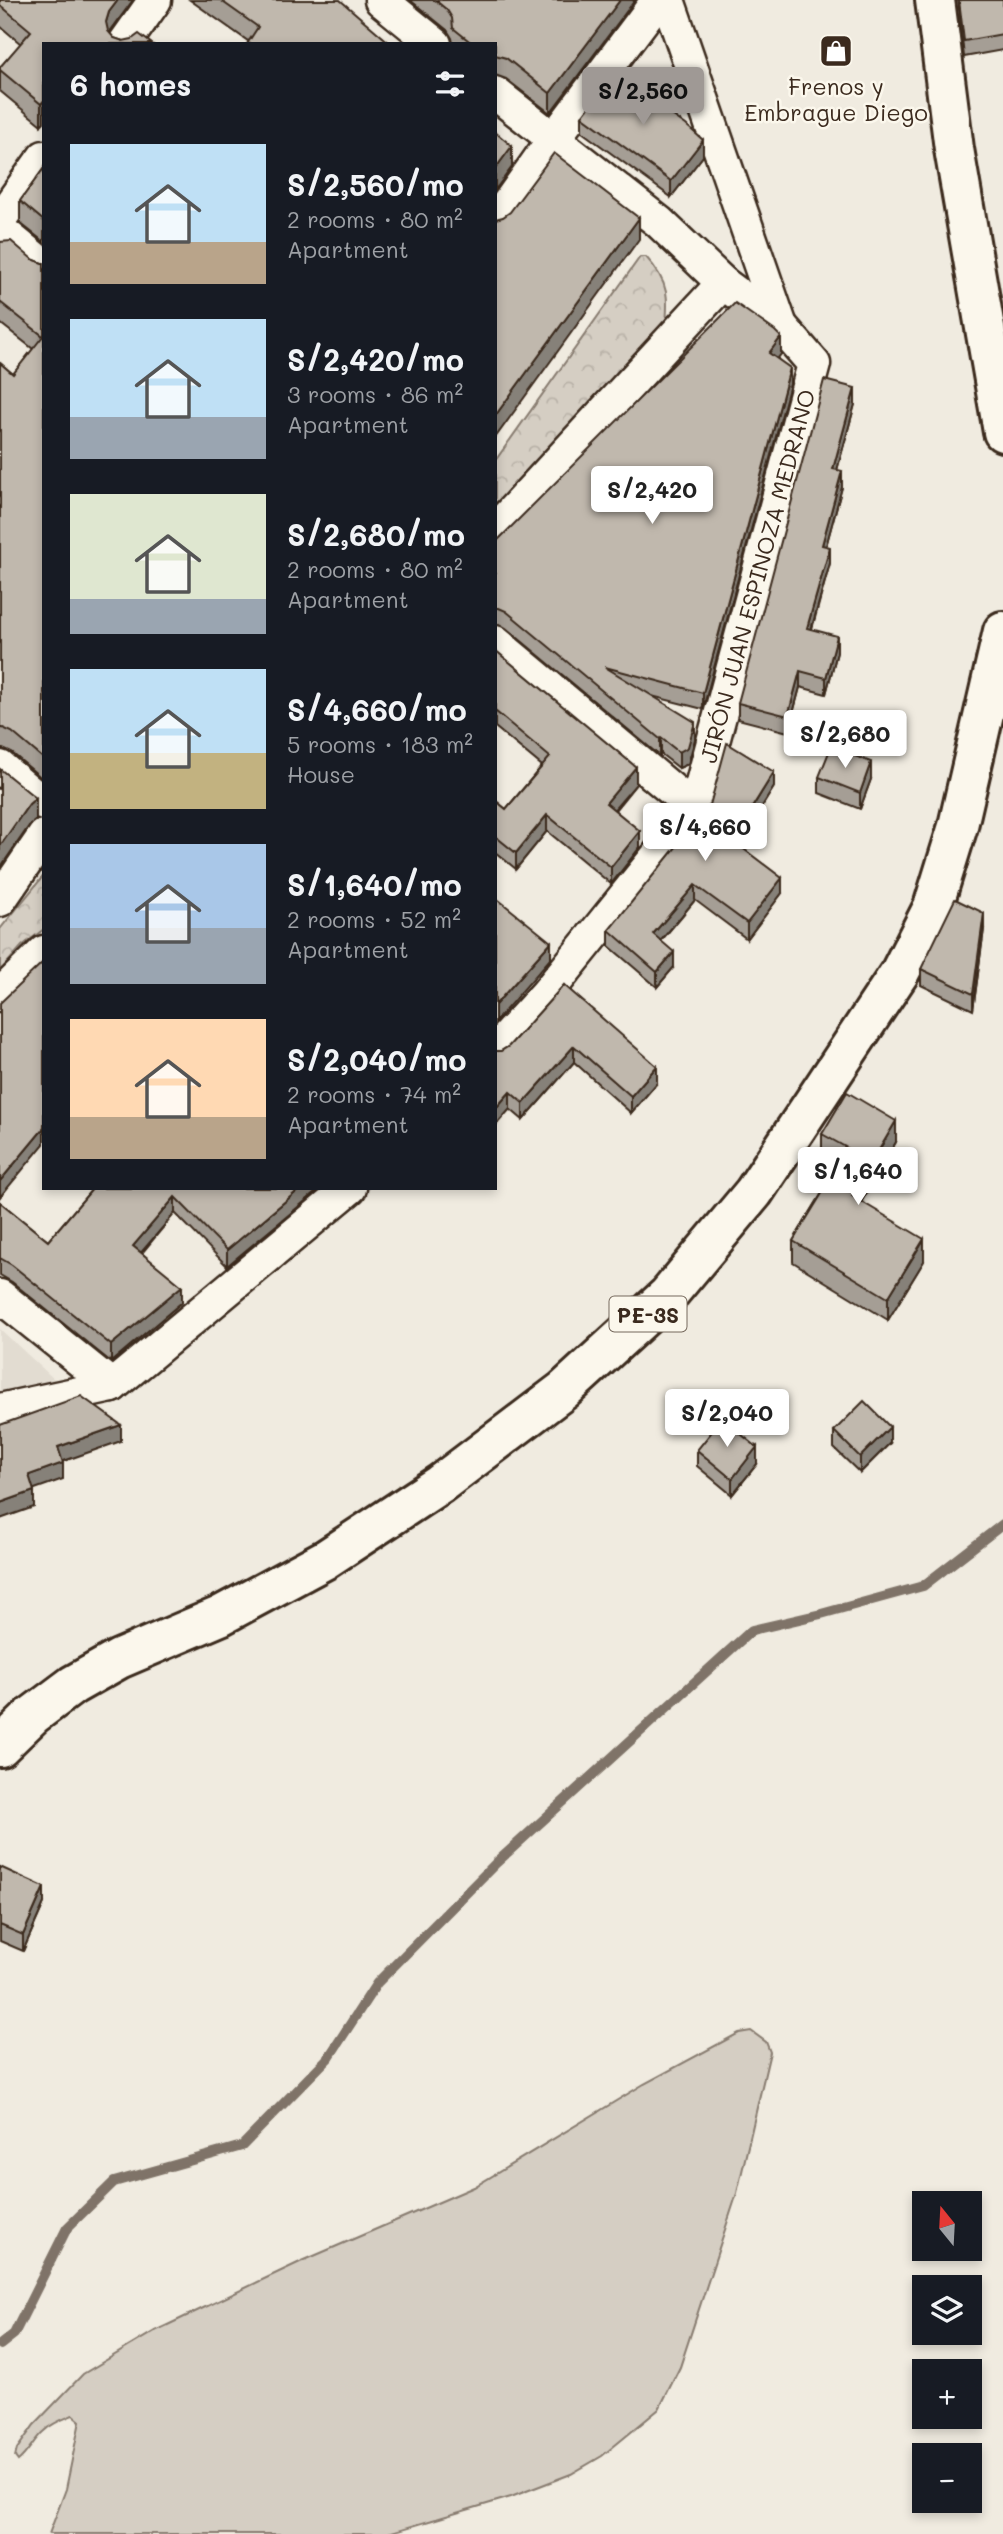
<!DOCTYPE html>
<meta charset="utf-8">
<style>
body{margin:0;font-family:Mali,sans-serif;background:#20242c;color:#f1f3f6;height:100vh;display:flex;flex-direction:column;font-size:26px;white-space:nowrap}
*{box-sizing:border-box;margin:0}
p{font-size:23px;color:#9ea1a6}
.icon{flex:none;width:38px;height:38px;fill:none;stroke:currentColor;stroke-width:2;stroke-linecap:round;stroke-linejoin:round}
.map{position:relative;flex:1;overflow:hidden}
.drawer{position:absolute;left:42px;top:42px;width:455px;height:1148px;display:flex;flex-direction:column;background:#171b24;border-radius:0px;box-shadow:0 4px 10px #0003}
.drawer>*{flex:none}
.needle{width:46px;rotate:342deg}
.buttons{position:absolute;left:912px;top:2191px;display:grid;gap:14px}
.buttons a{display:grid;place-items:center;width:70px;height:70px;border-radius:0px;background:#171b24;box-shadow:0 4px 10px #0003;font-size:35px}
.price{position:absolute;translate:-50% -60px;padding:0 16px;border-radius:7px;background:#fff;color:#222;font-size:23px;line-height:46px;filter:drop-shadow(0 2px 4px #0008)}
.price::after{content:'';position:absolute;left:50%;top:42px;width:21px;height:16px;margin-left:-10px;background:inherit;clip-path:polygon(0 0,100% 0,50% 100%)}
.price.selected{background:#9f9995;color:#111}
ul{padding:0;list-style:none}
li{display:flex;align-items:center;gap:21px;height:175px;padding:0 28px}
li span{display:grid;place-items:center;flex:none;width:196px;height:140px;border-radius:0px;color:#555}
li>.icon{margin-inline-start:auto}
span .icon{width:84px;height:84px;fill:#fffc;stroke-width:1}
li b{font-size:30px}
h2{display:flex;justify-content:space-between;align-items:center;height:84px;padding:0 28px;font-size:30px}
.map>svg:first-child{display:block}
</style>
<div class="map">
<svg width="1003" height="2534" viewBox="0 0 1003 2534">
<defs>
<pattern id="park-crowns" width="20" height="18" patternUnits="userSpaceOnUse" patternTransform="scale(1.75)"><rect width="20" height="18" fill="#d5cec3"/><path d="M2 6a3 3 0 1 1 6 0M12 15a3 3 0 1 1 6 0" fill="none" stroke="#b8b1a7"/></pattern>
</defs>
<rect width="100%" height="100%" fill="#f0ebe0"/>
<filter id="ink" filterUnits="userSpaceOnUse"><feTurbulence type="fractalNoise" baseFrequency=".0143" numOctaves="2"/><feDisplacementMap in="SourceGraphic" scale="14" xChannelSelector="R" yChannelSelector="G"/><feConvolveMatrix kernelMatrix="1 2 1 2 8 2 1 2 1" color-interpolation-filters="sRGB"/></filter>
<g filter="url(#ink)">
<path fill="#e2dcd1" d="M0,1329L55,1380L0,1395Z"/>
<path fill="#d5cec3" stroke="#887c70" stroke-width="2" d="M751,2031L766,2042L770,2052L737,2193L680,2367L659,2409L602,2456L571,2474L511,2497L385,2534H49L66,2489L80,2421L73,2415C63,2419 52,2423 44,2431C34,2439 29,2452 18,2461L15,2457L17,2449L34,2425L83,2374L155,2331L300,2262L474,2187L644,2084L739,2033Z"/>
<g fill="url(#park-crowns)" stroke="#887c70" stroke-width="2">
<path d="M640,257H646C670,283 669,299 665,333L495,512V461Z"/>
<path d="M44,875V929L22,946L0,971V929Z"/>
</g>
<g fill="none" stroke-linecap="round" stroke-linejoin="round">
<path stroke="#7f7367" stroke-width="10" d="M0,2345L14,2334L67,2228L114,2182L242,2146L329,2057L377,1983L496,1863L752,1630L821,1614L923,1586L1003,1524"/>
<defs>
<g id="minor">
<path d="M381,0L435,44"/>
<path d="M668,0L781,326"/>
<path d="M124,44L155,0"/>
<path d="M495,93L659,222L723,283L781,326L814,364L695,809L546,994L495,1050"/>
<path d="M0,219L44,157"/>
<path d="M495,222L553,140L658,0"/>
<path d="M0,230L44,266"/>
<path d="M495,530L723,283"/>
<path d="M495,642L695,809"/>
<path d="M0,767L44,804"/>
<path d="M0,900L44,836"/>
<path d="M0,995L44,952"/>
<path d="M0,1296L112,1386"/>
<path d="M0,1410L112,1386L350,1188"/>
</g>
<g id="highway">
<path d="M935,0L954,149L1003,432"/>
<path d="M0,1747L33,1715L73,1685L119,1659L220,1616L326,1559L440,1484L564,1390L668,1295L754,1192L900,972L933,907L958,826L1003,631"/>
</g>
</defs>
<use href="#minor" stroke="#3b2a1e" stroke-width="37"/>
<use href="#highway" stroke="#3b2a1e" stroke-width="44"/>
<use href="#minor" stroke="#fbf7ec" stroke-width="32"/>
<use href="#highway" stroke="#fbf7ec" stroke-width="38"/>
</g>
<g fill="#a59e95" stroke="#3b2a1e" stroke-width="2">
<path d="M0,0H133L109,33L114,38L123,41L44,44L41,125L0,91V67L21,44L0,26Z"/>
<path d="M190,0H340L248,41Z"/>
<path d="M410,0H635L550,113L506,79L495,75V44H453L452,38L447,30Z"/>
<path d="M958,0H1003V50L964,57Z"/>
<path d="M582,116L703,156L671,197L582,132Z"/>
<path d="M44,168V242L20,223V201Z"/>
<path d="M0,242L32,259L42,263H44V780L12,753L3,749H0V363L13,374L33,349L0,323Z"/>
<path d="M781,354L777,359L790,384L703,709L652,696L695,739L688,764L679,768L661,754L660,756L506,628L499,624H495V543Z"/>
<path d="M855,404L837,470L842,487L826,546L830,563L812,629L837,652L826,694L800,687L788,732L738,719V703Z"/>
<path d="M495,650L636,784L615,810L640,847L611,884L547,831L516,869L495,852V800L506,809L542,766L495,727Z"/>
<path d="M819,777L871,779L860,809L819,793Z"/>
<path d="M774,787L738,845L782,893L747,939L695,900L661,941L674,967L657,987L609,946V930Z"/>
<path d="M984,929L973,1010L921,985V969Z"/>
<path d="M564,985L657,1083L631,1113L574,1062L523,1120L510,1109L501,1051L509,1046Z"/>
<path d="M822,1134L896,1142L862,1201L924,1261L888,1320L793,1262V1241L839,1165L822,1155Z"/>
<path d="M93,1188H321L227,1266L175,1213L142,1253L182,1302L111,1362L12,1282L0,1275V1202L48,1241Z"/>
<path d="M834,1431L890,1443L860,1473L834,1448Z"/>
<path d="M697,1450L757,1464L732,1495L697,1466Z"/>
<path d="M0,1867L44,1903L23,1951L0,1941Z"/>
</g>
<g fill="#868179" stroke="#3b2a1e" stroke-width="2">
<path d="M118,0H133L109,33L106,43V22L109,12Z"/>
<path d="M620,0H635L550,113V93Z"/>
<path d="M44,100V122L41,125V104Z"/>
<path d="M703,140V156L671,197V181Z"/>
<path d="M512,146V167L495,190V169Z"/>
<path d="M639,218V239L495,438V416Z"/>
<path d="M781,337V354L769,370V353Z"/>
<path d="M790,368V384L703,709V693Z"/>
<path d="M855,388V404L833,485V469Z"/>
<path d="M842,471V487L822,561V545Z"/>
<path d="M830,547V563L807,644V628Z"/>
<path d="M837,636V652L826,694V678Z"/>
<path d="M800,671V687L788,732V716Z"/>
<path d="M695,722V739L688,764L679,768V752Z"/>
<path d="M661,738V754L660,756V739Z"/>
<path d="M871,762V779L860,809V793Z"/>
<path d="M636,767V784L606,819V803Z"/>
<path d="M774,772V787L732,855V840Z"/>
<path d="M36,798V820L29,826L0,868V846L29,804Z"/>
<path d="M547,815V831L516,869V853Z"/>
<path d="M640,831V847L611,884V867Z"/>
<path d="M782,878V893L747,939V923Z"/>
<path d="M695,885V900L653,950V934Z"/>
<path d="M984,913V929L973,1010V994Z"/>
<path d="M551,942V958L495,1022V1005Z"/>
<path d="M674,952V967L657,987V972Z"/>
<path d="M574,1046V1062L523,1120V1103Z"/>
<path d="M657,1066V1083L631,1113V1096Z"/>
<path d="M510,1092V1109L495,1126V1109Z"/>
<path d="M896,1121V1142L852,1217V1196Z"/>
<path d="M44,1128V1144L0,1197V1181Z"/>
<path d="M301,1188H321L227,1266V1250Z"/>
<path d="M175,1197V1213L133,1262V1246Z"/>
<path d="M924,1239V1261L888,1320V1298Z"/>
<path d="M182,1286V1302L111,1362V1345Z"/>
<path d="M121,1425V1441L58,1463V1447Z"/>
<path d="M890,1427V1443L860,1473V1457Z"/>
<path d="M757,1447V1464L732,1495V1479Z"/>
<path d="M63,1463V1479L29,1491V1475Z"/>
<path d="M34,1491V1507L0,1519V1503Z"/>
<path d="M44,1887V1903L23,1951V1935Z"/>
</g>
<g fill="#c0b8ad" stroke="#3b2a1e" stroke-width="2">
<path d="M0,0H118L109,12L106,22L108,31L114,38L123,41L132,39L139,34L152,44H44V100L41,104L0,70V67L31,31L0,5Z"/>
<path d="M220,0H340L391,44H247L258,27Z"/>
<path d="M435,0H620L550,93L506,58L495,55V44H473L453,28L452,18L447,10Z"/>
<path d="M959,0H1003V34L964,41Z"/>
<path d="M614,74L686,125L703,140L671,181L582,116Z"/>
<path d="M495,132L512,146L495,169Z"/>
<path d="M554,153L639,218L495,416V219L503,217L510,212Z"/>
<path d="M44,168V221L20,201Z"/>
<path d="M11,241L32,259L42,263H44V759L12,732L3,728H0V363L13,374L43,336L0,302V242Z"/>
<path d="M735,303L775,331L781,337L769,353L790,368L703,693L605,667L695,722L688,747L679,752L661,738L660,739L506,611L499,608H495V543Z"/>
<path d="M824,380L855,388L833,469L842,471L822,545L830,547L807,628L837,636L826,678L800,671L788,716L738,703Z"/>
<path d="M495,650L636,767L606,803L640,831L611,867L547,815L516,853L495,836V800L506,809L550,757L495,711Z"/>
<path d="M727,743L774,772L732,840L782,878L747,923L695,885L653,934L674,952L657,972L609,930L710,805Z"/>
<path d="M831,747L871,762L860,793L819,777Z"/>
<path d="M0,769L36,798L29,804L0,846Z"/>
<path d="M495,897L551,942L495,1005Z"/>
<path d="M955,899L984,913L973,994L921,969Z"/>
<path d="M44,961V1128L0,1181V1003Z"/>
<path d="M564,985L657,1066L631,1096L574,1046L523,1103L510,1092L495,1109V1051H501L509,1046Z"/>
<path d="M847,1092L896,1121L852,1196L924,1239L888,1298L793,1241L849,1149L822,1134Z"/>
<path d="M93,1188H301L227,1250L175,1197L133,1246L182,1286L111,1345L12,1265L0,1258V1202L48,1241Z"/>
<path d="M81,1396L121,1425L58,1447L63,1463L29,1475L34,1491L0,1503V1425Z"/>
<path d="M864,1401L890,1427L860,1457L834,1431Z"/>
<path d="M722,1419L757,1447L732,1479L697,1450Z"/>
<path d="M0,1867L44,1887L23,1935L0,1925Z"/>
</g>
</g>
<defs>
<symbol id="shop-square" viewBox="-11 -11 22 22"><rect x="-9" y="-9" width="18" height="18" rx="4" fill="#3b2a1e" stroke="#fbf7ec"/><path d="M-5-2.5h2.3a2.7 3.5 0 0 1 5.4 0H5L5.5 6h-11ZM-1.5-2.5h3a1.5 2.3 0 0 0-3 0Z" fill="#fff"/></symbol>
</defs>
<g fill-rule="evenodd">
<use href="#shop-square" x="817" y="32" width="38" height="38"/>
</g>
<g text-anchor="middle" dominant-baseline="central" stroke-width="5" stroke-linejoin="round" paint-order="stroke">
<rect fill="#fbf7ec" stroke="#75685c" stroke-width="2" x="609.5" y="1296.5" width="77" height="35" rx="5"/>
<g font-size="21" font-weight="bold" fill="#3b2a1e">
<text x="648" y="1314">PE-3S</text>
</g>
<g font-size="23" fill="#3b2a1e" stroke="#fbf7ec">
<text x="836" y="86">Frenos y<tspan x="836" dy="26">Embrague Diego</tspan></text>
</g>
<g font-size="23" fill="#3b2a1e" stroke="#fbf7ec">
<text transform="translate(757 576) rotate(-75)">JIRÓN JUAN ESPINOZA MEDRANO</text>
</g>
</g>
</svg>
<div class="buttons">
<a><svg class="needle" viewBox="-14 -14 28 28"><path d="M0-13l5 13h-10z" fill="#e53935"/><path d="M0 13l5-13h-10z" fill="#9ea1a6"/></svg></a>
<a><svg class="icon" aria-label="layers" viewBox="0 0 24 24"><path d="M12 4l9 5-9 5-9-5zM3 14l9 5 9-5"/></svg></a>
<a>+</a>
<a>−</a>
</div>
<b class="price selected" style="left:643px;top:127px">S/2,560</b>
<b class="price" style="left:652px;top:526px">S/2,420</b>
<b class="price" style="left:845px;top:770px">S/2,680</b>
<b class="price" style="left:705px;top:863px">S/4,660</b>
<b class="price" style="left:858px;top:1207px">S/1,640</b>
<b class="price" style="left:727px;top:1449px">S/2,040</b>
<section class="drawer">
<h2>6 homes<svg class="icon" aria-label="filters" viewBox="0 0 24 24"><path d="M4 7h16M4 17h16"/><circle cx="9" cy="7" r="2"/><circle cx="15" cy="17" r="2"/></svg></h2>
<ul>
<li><span style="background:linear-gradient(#bfe0f5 70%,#b9a48a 0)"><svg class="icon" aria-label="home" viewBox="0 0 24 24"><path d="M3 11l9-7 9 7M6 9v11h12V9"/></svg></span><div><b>S/2,560/mo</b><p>2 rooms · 80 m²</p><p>Apartment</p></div></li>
<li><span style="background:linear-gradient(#bfe0f5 70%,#9aa5b1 0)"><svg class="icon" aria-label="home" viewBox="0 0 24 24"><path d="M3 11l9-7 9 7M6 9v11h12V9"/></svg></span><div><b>S/2,420/mo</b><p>3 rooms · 86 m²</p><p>Apartment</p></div></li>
<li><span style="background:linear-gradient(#dfe7d0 75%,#9aa5b1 0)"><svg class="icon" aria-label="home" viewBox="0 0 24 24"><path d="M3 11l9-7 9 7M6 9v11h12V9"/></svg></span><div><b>S/2,680/mo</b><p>2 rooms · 80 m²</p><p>Apartment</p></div></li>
<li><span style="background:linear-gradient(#bfe0f5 60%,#c2b280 0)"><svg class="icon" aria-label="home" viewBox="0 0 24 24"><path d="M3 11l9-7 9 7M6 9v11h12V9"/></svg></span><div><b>S/4,660/mo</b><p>5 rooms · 183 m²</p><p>House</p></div></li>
<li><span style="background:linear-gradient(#a9c7e8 60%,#9aa5b1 0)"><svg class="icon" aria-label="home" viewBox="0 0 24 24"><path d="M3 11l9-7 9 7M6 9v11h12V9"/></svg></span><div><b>S/1,640/mo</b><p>2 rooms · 52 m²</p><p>Apartment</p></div></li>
<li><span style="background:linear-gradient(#ffd9b3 70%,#b9a48a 0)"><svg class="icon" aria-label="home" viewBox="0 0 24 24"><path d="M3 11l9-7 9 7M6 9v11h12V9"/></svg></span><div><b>S/2,040/mo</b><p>2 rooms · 74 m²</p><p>Apartment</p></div></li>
</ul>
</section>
</div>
